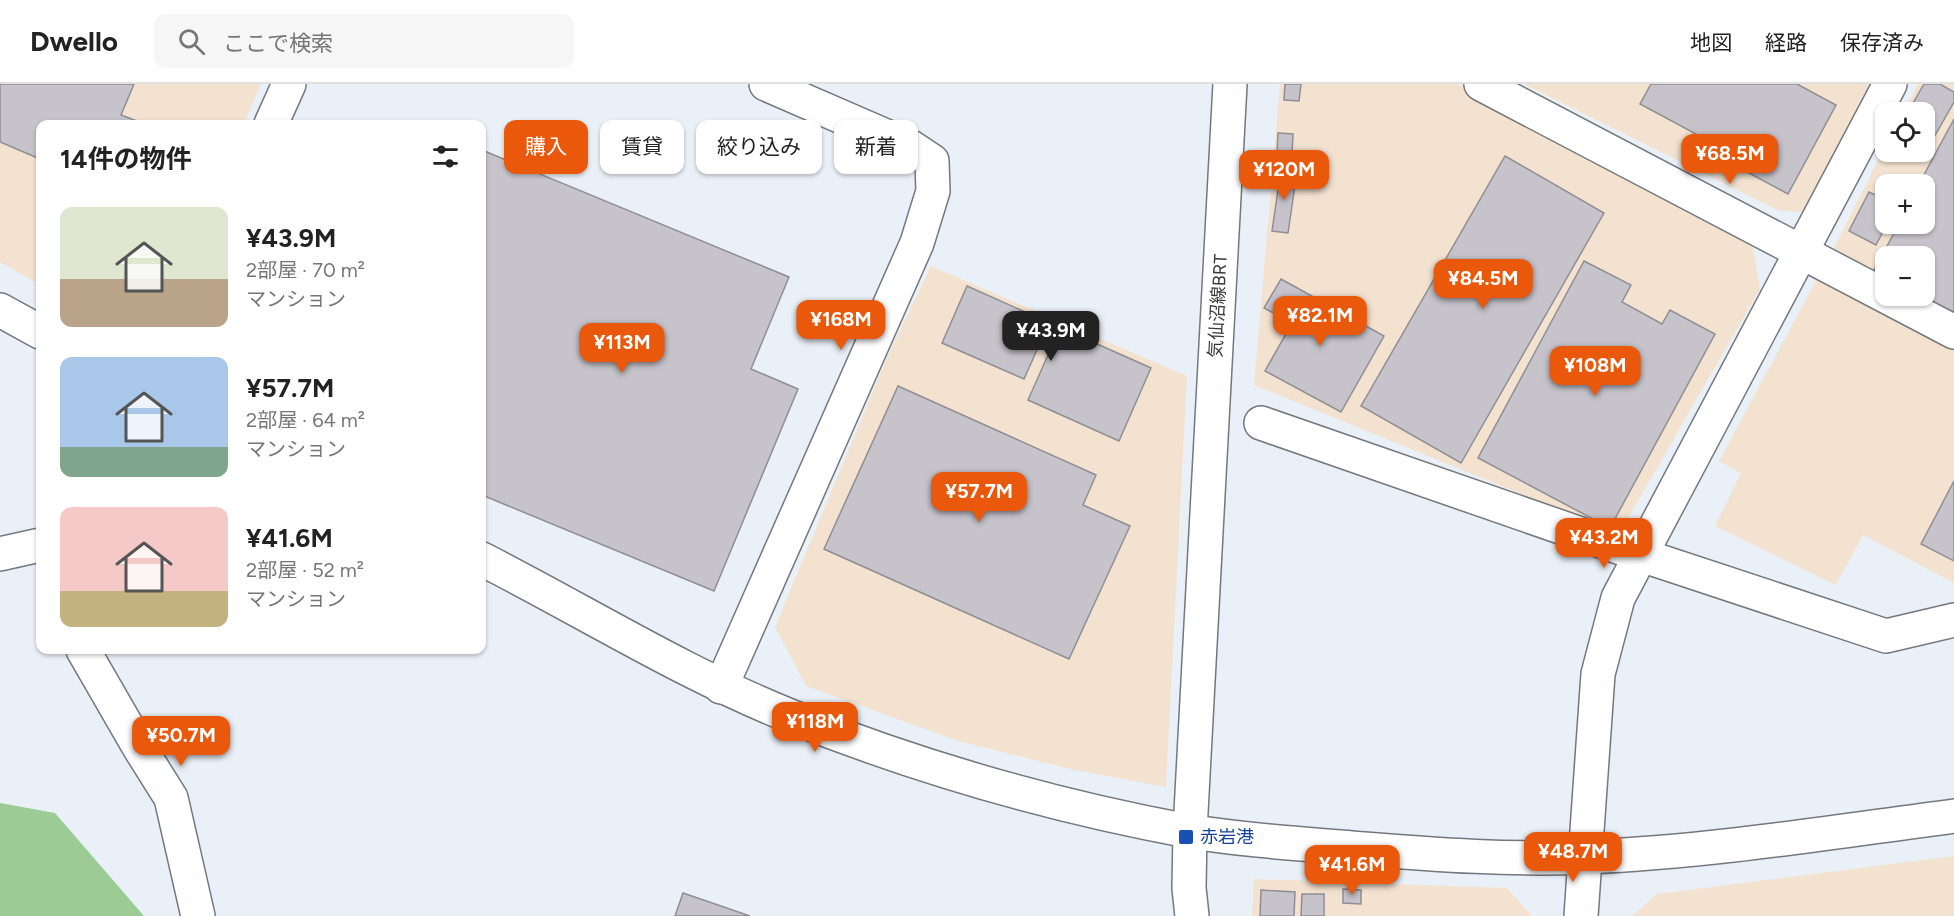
<!DOCTYPE html>
<html lang="ja">
<meta charset="utf-8">
<style>
body{margin:0;font-family:Figtree,"Noto Sans JP",sans-serif;background:#f6f6f6;color:#222;height:100vh;display:flex;flex-direction:column;font-size:22px;white-space:nowrap}
*{box-sizing:border-box;margin:0}
p{font-size:20px;color:#767676}
.icon{flex:none;width:33px;height:33px;fill:none;stroke:currentColor;stroke-width:2;stroke-linecap:round;stroke-linejoin:round}
.map{position:relative;flex:1;overflow:hidden}
.details{position:absolute;left:36px;top:36px;width:450px;height:534px;display:flex;flex-direction:column;background:#fff;border-radius:12px;box-shadow:0 2px 4px #0004}
.details>*{flex:none}
.banner{position:absolute;left:504px;top:36px;width:570px;height:54px;display:flex;gap:12px}
.controls{position:absolute;left:1875px;top:18px;display:grid;gap:12px}
.controls a{display:grid;place-items:center;width:60px;height:60px;border-radius:12px;background:#fff;box-shadow:0 2px 4px #0004;font-size:30px}
.price{position:absolute;translate:-50% -51px;padding:0 14px;border-radius:12px;background:#ea580c;color:#fff;font-size:20px;line-height:39px;filter:drop-shadow(0 2px 3px #0008)}
.price::after{content:'';position:absolute;left:50%;top:36px;width:18px;height:14px;margin-left:-9px;background:inherit;clip-path:polygon(0 0,100% 0,50% 100%)}
.price.current{background:#222;color:#fff}
ul{padding:0;list-style:none}
li{display:flex;align-items:center;gap:18px;height:150px;padding:0 24px}
li span{display:grid;place-items:center;flex:none;width:168px;height:120px;border-radius:12px;color:#555}
li>.icon{margin-inline-start:auto}
span .icon{width:72px;height:72px;fill:#fffc;stroke-width:1}
li b{font-size:26px}
h2{display:flex;justify-content:space-between;align-items:center;height:72px;padding:0 24px;font-size:26px}
.tag{padding:0 21px;border-radius:12px;background:#fff;box-shadow:0 2px 4px #0004;font-size:21px;line-height:54px}
.tag.current{background:#ea580c;color:#fff}
header{display:flex;align-items:center;gap:36px;box-sizing:border-box;height:84px;padding:0 30px;background:#fff;border-bottom:2px solid #e0e0e0}
header strong{font-size:28px}
nav{display:flex;gap:33px;margin-inline-start:auto;font-size:21px}
.search{width:420px;height:54px;background:#f6f6f6;display:flex;align-items:center;gap:15px;box-sizing:border-box;padding:0 21px;border-radius:12px;color:#767676;font-size:22px}
.map>svg:first-child{display:block}
</style>
<header>
<strong>Dwello</strong>
<div class="search"><svg class="icon" aria-label="search" viewBox="0 0 24 24"><circle cx="10" cy="10" r="6"/><path d="M15 15l6 6"/></svg>ここで検索</div>
<nav><a>地図</a><a>経路</a><a>保存済み</a></nav>
</header>
<div class="map">
<svg width="1954" height="832" viewBox="0 0 1954 832">
<rect width="100%" height="100%" fill="#eaf0f7"/>
<g fill="#f3e2d0" fill-rule="evenodd">
<path d="M0,0H261L244,40H40V201L0,178Z"/>
<path d="M1280,0H1457L1751,154L1760,205L1619,450L1254,301Z"/>
<path d="M1524,0H1875L1811,128L1780,127Z"/>
<path d="M1918,0H1954V499L1863,451L1836,501L1715,442L1741,389L1719,377L1839,154L1885,63L1886,68H1924V28H1903ZM1886,100H1924V140H1886ZM1886,172H1924V212H1886Z"/>
<path d="M931,182L1187,292L1166,703L1070,685L958,657L806,602L775,543L888,271Z"/>
<path d="M1954,772V832H1632L1657,810Z"/>
<path d="M1254,795L1507,804L1532,832H1252Z"/>
</g>
<path fill="#9dcb96" d="M0,719L55,729L144,832H0Z"/>
<g fill="#c6c3cb" stroke="#908d95" stroke-width="1.5">
<path d="M0,0H134L121,31L145,40H40V75L0,58Z"/>
<path d="M1285,0H1301L1299,17L1284,16Z"/>
<path d="M1651,0H1797L1836,21L1788,110L1691,58L1696,50L1640,20Z"/>
<path d="M1924,0H1940L1954,8V18L1933,55L1924,50V28H1908Z"/>
<path d="M1954,35V228L1922,212H1924V172H1886V192L1874,186L1899,140H1924V100H1919Z"/>
<path d="M1278,49L1293,50L1292,71L1277,69Z"/>
<path d="M482,66L789,193L751,285L798,305L714,507L482,411Z"/>
<path d="M1505,72L1604,129L1461,379L1361,322Z"/>
<path d="M1281,85L1297,87L1288,149L1272,147Z"/>
<path d="M1869,108L1886,116V140H1887L1876,161L1849,147Z"/>
<path d="M1584,177L1631,201L1622,218L1662,240L1670,226L1715,250L1610,444L1478,374Z"/>
<path d="M1281,195L1384,252L1341,328L1265,287L1292,239L1264,224Z"/>
<path d="M967,202L1151,284L1119,357L1028,316L1052,262L1041,257L1024,295L942,259Z"/>
<path d="M898,302L1096,391L1083,421L1130,442L1069,575L824,465Z"/>
<path d="M1954,397V477L1921,460Z"/>
<path d="M1343,805L1361,806V820L1343,819Z"/>
<path d="M1261,806L1295,808L1294,832H1260Z"/>
<path d="M683,809L750,832H675Z"/>
<path d="M1302,810H1324V832H1301Z"/>
</g>
<g fill="none" stroke-linecap="round" stroke-linejoin="round">
<defs>
<g id="minor">
<path d="M1481,0L1954,248"/>
<path d="M271,40L289,0"/>
<path d="M0,226L40,248"/>
<path d="M1261,339L1641,471L1886,552L1954,536"/>
<path d="M0,470L40,461"/>
<path d="M482,475C584,527 683,589 790,632C918,683 1053,722 1188,747C1246,757 1306,760 1364,765C1438,771 1513,776 1587,773C1710,768 1832,748 1954,732"/>
<path d="M83,566L139,663L171,714L198,832"/>
<path d="M721,603L917,159L933,107L932,77L911,63L766,0"/>
<path d="M1192,832L1189,804L1190,747L1230,0"/>
<path d="M1581,832L1598,590L1618,514L1890,0"/>
</g>
</defs>
<use href="#minor" stroke="#73787e" stroke-width="36"/>
<use href="#minor" stroke="#fff" stroke-width="33"/>
</g>
<rect fill="#1a4fb4" stroke="#fff" stroke-width="2" x="1178" y="745" width="16" height="16" rx="3"/>
<g text-anchor="middle" dominant-baseline="central" stroke-width="4.5" stroke-linejoin="round" paint-order="stroke">
<g font-size="18" fill="#36383b" stroke="#fff">
<text transform="translate(1218 222) rotate(-87)">気仙沼線BRT</text>
</g>
<g font-size="18" fill="#164399" stroke="#fff" text-anchor="start">
<text x="1200" y="753">赤岩港</text>
</g>
</g>
</svg>
<div class="controls">
<a><svg class="icon" aria-label="locate" viewBox="0 0 24 24"><circle cx="12" cy="12" r="6"/><path d="M12 2v4M12 18v4M2 12h4M18 12h4"/></svg></a>
<a>+</a>
<a>−</a>
</div>
<b class="price" style="left:1730px;top:101px">¥68.5M</b>
<b class="price" style="left:1284px;top:117px">¥120M</b>
<b class="price" style="left:1483px;top:226px">¥84.5M</b>
<b class="price" style="left:1320px;top:263px">¥82.1M</b>
<b class="price" style="left:841px;top:267px">¥168M</b>
<b class="price current" style="left:1051px;top:278px">¥43.9M</b>
<b class="price" style="left:622px;top:290px">¥113M</b>
<b class="price" style="left:1595px;top:313px">¥108M</b>
<b class="price" style="left:979px;top:439px">¥57.7M</b>
<b class="price" style="left:1604px;top:485px">¥43.2M</b>
<b class="price" style="left:815px;top:669px">¥118M</b>
<b class="price" style="left:181px;top:683px">¥50.7M</b>
<b class="price" style="left:1573px;top:799px">¥48.7M</b>
<b class="price" style="left:1352px;top:812px">¥41.6M</b>
<div class="banner">
<a class="tag current">購入</a>
<a class="tag">賃貸</a>
<a class="tag">絞り込み</a>
<a class="tag">新着</a>
</div>
<section class="details">
<h2>14件の物件<svg class="icon" aria-label="filters" viewBox="0 0 24 24"><path d="M4 7h16M4 17h16"/><circle cx="9" cy="7" r="2"/><circle cx="15" cy="17" r="2"/></svg></h2>
<ul>
<li><span style="background:linear-gradient(#dfe7d0 60%,#b9a48a 0)"><svg class="icon" aria-label="home" viewBox="0 0 24 24"><path d="M3 11l9-7 9 7M6 9v11h12V9"/></svg></span><div><b>¥43.9M</b><p>2部屋 · 70 m²</p><p>マンション</p></div></li>
<li><span style="background:linear-gradient(#a9c7e8 75%,#7fa58c 0)"><svg class="icon" aria-label="home" viewBox="0 0 24 24"><path d="M3 11l9-7 9 7M6 9v11h12V9"/></svg></span><div><b>¥57.7M</b><p>2部屋 · 64 m²</p><p>マンション</p></div></li>
<li><span style="background:linear-gradient(#f6c9c9 70%,#c2b280 0)"><svg class="icon" aria-label="home" viewBox="0 0 24 24"><path d="M3 11l9-7 9 7M6 9v11h12V9"/></svg></span><div><b>¥41.6M</b><p>2部屋 · 52 m²</p><p>マンション</p></div></li>
</ul>
</section>
</div>
